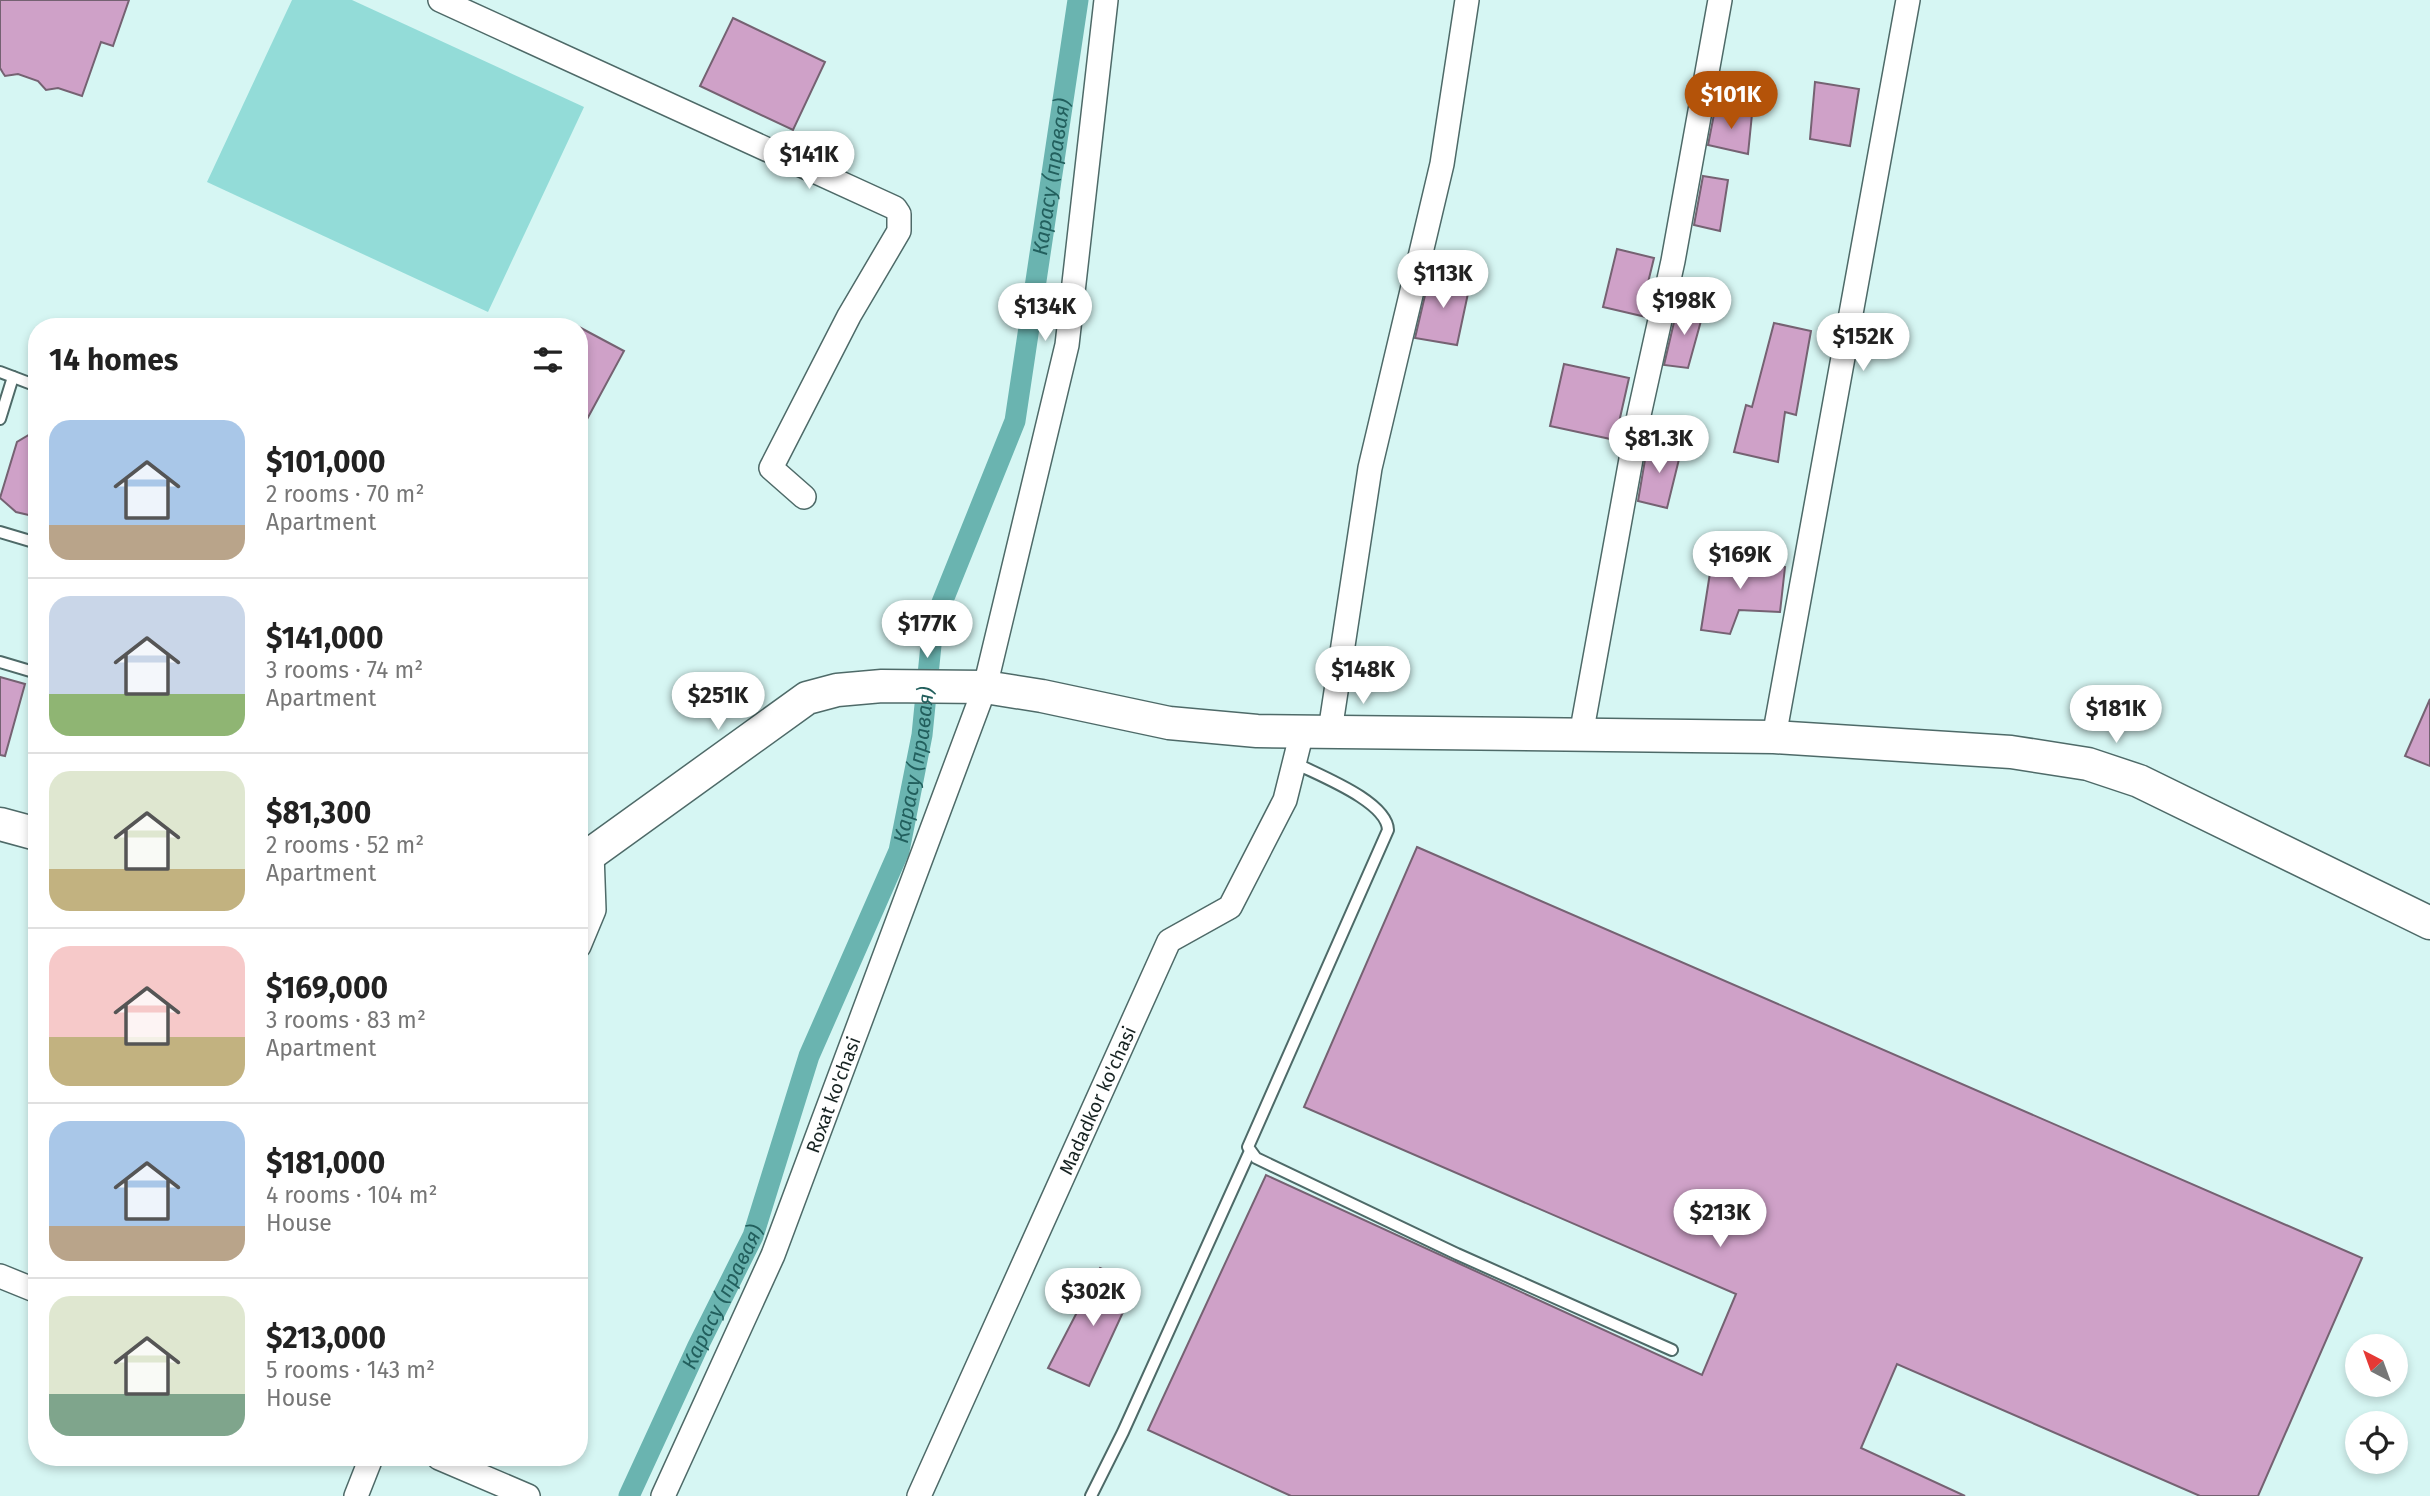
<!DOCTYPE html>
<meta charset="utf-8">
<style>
body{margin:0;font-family:"Fira Sans",sans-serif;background:#f6f6f6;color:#222;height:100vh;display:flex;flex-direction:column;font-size:26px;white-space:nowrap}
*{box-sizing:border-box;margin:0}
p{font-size:23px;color:#767676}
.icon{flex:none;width:38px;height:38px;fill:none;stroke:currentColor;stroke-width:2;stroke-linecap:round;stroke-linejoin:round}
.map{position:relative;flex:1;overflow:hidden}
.panel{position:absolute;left:28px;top:318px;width:560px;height:1148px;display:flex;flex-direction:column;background:#fff;border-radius:28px;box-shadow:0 4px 10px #0003}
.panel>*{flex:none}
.needle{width:46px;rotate:319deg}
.buttons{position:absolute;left:2345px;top:1334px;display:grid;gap:14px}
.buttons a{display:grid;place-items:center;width:63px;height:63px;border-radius:50%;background:#fff;box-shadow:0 4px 10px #0003;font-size:35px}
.price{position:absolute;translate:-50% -60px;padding:0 16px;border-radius:24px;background:#fff;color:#222;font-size:23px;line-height:46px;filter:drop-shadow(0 2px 4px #0008)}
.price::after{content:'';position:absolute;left:50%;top:42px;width:21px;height:16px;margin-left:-10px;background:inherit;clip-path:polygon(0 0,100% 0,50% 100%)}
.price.active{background:#b45309;color:#fff}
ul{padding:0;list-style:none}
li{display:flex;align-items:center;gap:21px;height:175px;padding:0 21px}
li+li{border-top:2px solid #e0e0e0}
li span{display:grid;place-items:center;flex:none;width:196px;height:140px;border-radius:21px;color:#555}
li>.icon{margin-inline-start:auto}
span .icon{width:84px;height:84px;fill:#fffc;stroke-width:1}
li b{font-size:30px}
h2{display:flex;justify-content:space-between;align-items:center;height:84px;padding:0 21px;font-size:30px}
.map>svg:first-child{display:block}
</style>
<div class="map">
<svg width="2430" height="1496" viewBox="0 0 2430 1496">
<rect width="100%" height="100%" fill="#d6f6f3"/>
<path fill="#93dcd8" d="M292,0H352L584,107L488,312L207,182Z"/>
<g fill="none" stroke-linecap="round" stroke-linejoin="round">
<path stroke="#6ab4b0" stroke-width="21" id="s1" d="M629,1496L698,1346L753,1236L809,1056L899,851L922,735L933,625L1015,421L1078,0"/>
</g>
<g fill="#cfa1c8" stroke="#756272" stroke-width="2">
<path d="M0,0H129L113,46L101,42L82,96L58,88L46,90L38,81L18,74L5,76L3,73L0,68Z"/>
<path d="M733,18L825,62L793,130L700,86Z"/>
<path d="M1815,82L1859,89L1850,146L1810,139Z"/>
<path d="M1715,109L1752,114L1748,154L1708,145Z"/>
<path d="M1703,176L1728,180L1720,231L1694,225Z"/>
<path d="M1617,249L1654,258L1644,299L1650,300L1646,317L1603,307Z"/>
<path d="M1430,274L1470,284L1457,345L1415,338Z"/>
<path d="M1678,305L1704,310L1688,368L1664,365Z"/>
<path d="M1774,323L1811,331L1796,415L1785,412L1778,462L1734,452L1746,405L1752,407Z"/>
<path d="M579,327L624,351L579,434Z"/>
<path d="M1564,364L1629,378L1615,440L1550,426Z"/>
<path d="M37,430V517L16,512L0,498L17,442Z"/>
<path d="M1648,442L1681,451L1667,508L1638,501Z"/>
<path d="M1713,554L1785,567L1780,612L1739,610L1730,634L1701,630Z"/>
<path d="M0,677L25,684L5,756L0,755Z"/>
<path d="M2430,699V766L2405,756Z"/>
<path d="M1417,847L2362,1258L2258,1496H2200L1897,1364L1861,1448L1965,1496H1291L1148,1430L1266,1175L1702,1375L1736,1294L1304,1107Z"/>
<path d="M1100,1268L1136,1284L1089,1386L1048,1368Z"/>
</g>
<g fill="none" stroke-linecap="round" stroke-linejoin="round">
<defs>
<g id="service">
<path d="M0,372L37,386"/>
<path d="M0,419L13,377"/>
<path d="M0,532L37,543"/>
<path d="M0,662L37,673"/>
<path d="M1295,763C1318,775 1387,801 1388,830L1248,1147L1256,1158L1457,1254L1672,1350"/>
<path d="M1091,1496L1123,1432L1250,1151"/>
</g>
<g id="minor">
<path d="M440,0L895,208L899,214V231L849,316L771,468L804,497"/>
<path d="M1330,731L1370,468L1442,164L1467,0"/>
<path d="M1581,735L1639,415L1673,261L1720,0"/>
<path d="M1774,737L1908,0"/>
<path d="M579,946L594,910L592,853"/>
<path d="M0,1276L37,1291"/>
<path d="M439,1458L528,1496"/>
<path d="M356,1496L371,1458"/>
<path id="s2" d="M663,1496L773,1255L985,687L1067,345L1106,0"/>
<path id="s3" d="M919,1496L1169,941L1230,907L1285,800L1302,732"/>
</g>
<g id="secondary">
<path d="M0,824L37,834"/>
<path d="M579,859L592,853L807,698L837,690L882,686L985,687L1042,696L1169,723L1257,731L1774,737L2011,752L2088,764L2139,781L2430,923"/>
</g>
</defs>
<use href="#service" stroke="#4e6a68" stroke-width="14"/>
<use href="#minor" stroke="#4e6a68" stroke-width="26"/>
<use href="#secondary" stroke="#4e6a68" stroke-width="35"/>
<use href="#service" stroke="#fff" stroke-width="10"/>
<use href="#minor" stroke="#fff" stroke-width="23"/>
<use href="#secondary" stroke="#fff" stroke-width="32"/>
</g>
<g text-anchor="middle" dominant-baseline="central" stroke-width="5" stroke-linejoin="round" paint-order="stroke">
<g font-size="19" fill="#172322" stroke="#d6f6f3">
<text stroke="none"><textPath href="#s2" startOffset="436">Roxat ko'chasi</textPath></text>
<text stroke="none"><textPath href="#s3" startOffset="434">Madadkor ko'chasi</textPath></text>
</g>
<g font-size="21" font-style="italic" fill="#225f5d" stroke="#d6f6f3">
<text stroke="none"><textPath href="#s1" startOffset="1396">Карасу (правая)</textPath></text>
<text stroke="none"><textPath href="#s1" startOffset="788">Карасу (правая)</textPath></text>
<text stroke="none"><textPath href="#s1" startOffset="220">Карасу (правая)</textPath></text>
</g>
</g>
</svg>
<div class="buttons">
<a><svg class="needle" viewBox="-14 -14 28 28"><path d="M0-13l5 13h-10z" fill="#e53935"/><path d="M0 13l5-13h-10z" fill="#767676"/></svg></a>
<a><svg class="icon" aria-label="locate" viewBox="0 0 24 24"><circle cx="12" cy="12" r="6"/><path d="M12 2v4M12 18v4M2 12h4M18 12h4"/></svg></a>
</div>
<b class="price active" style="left:1731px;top:131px">$101K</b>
<b class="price" style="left:809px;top:191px">$141K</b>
<b class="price" style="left:1443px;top:310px">$113K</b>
<b class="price" style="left:1684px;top:337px">$198K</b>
<b class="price" style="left:1045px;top:343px">$134K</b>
<b class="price" style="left:1863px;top:373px">$152K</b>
<b class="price" style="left:1659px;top:475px">$81.3K</b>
<b class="price" style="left:1740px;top:591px">$169K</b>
<b class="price" style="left:927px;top:660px">$177K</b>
<b class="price" style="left:1363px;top:706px">$148K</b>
<b class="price" style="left:718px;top:732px">$251K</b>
<b class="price" style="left:2116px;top:745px">$181K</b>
<b class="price" style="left:1720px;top:1249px">$213K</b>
<b class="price" style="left:1093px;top:1328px">$302K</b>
<section class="panel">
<h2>14 homes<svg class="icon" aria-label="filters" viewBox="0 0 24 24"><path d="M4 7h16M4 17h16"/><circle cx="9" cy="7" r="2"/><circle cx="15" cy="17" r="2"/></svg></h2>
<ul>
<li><span style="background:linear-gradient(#a9c7e8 75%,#b9a48a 0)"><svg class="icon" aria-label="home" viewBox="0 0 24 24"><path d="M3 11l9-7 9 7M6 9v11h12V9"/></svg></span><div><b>$101,000</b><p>2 rooms · 70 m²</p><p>Apartment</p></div></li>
<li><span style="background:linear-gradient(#c9d6e8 70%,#8fb573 0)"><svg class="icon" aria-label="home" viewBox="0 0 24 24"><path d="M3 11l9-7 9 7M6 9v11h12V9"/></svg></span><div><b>$141,000</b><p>3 rooms · 74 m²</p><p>Apartment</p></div></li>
<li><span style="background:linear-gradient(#dfe7d0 70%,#c2b280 0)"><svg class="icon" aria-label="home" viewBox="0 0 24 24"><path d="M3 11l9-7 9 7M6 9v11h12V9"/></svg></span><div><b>$81,300</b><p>2 rooms · 52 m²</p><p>Apartment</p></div></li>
<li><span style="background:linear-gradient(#f6c9c9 65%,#c2b280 0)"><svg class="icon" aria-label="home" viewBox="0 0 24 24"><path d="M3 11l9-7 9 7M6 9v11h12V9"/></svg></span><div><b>$169,000</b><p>3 rooms · 83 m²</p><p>Apartment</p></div></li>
<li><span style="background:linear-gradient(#a9c7e8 75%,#b9a48a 0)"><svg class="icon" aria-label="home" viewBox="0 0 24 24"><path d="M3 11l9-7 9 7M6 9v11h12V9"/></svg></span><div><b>$181,000</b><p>4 rooms · 104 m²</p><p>House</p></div></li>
<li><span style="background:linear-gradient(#dfe7d0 70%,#7fa58c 0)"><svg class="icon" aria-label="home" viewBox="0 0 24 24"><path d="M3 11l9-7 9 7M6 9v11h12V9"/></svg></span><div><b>$213,000</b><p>5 rooms · 143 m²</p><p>House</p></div></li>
</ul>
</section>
</div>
